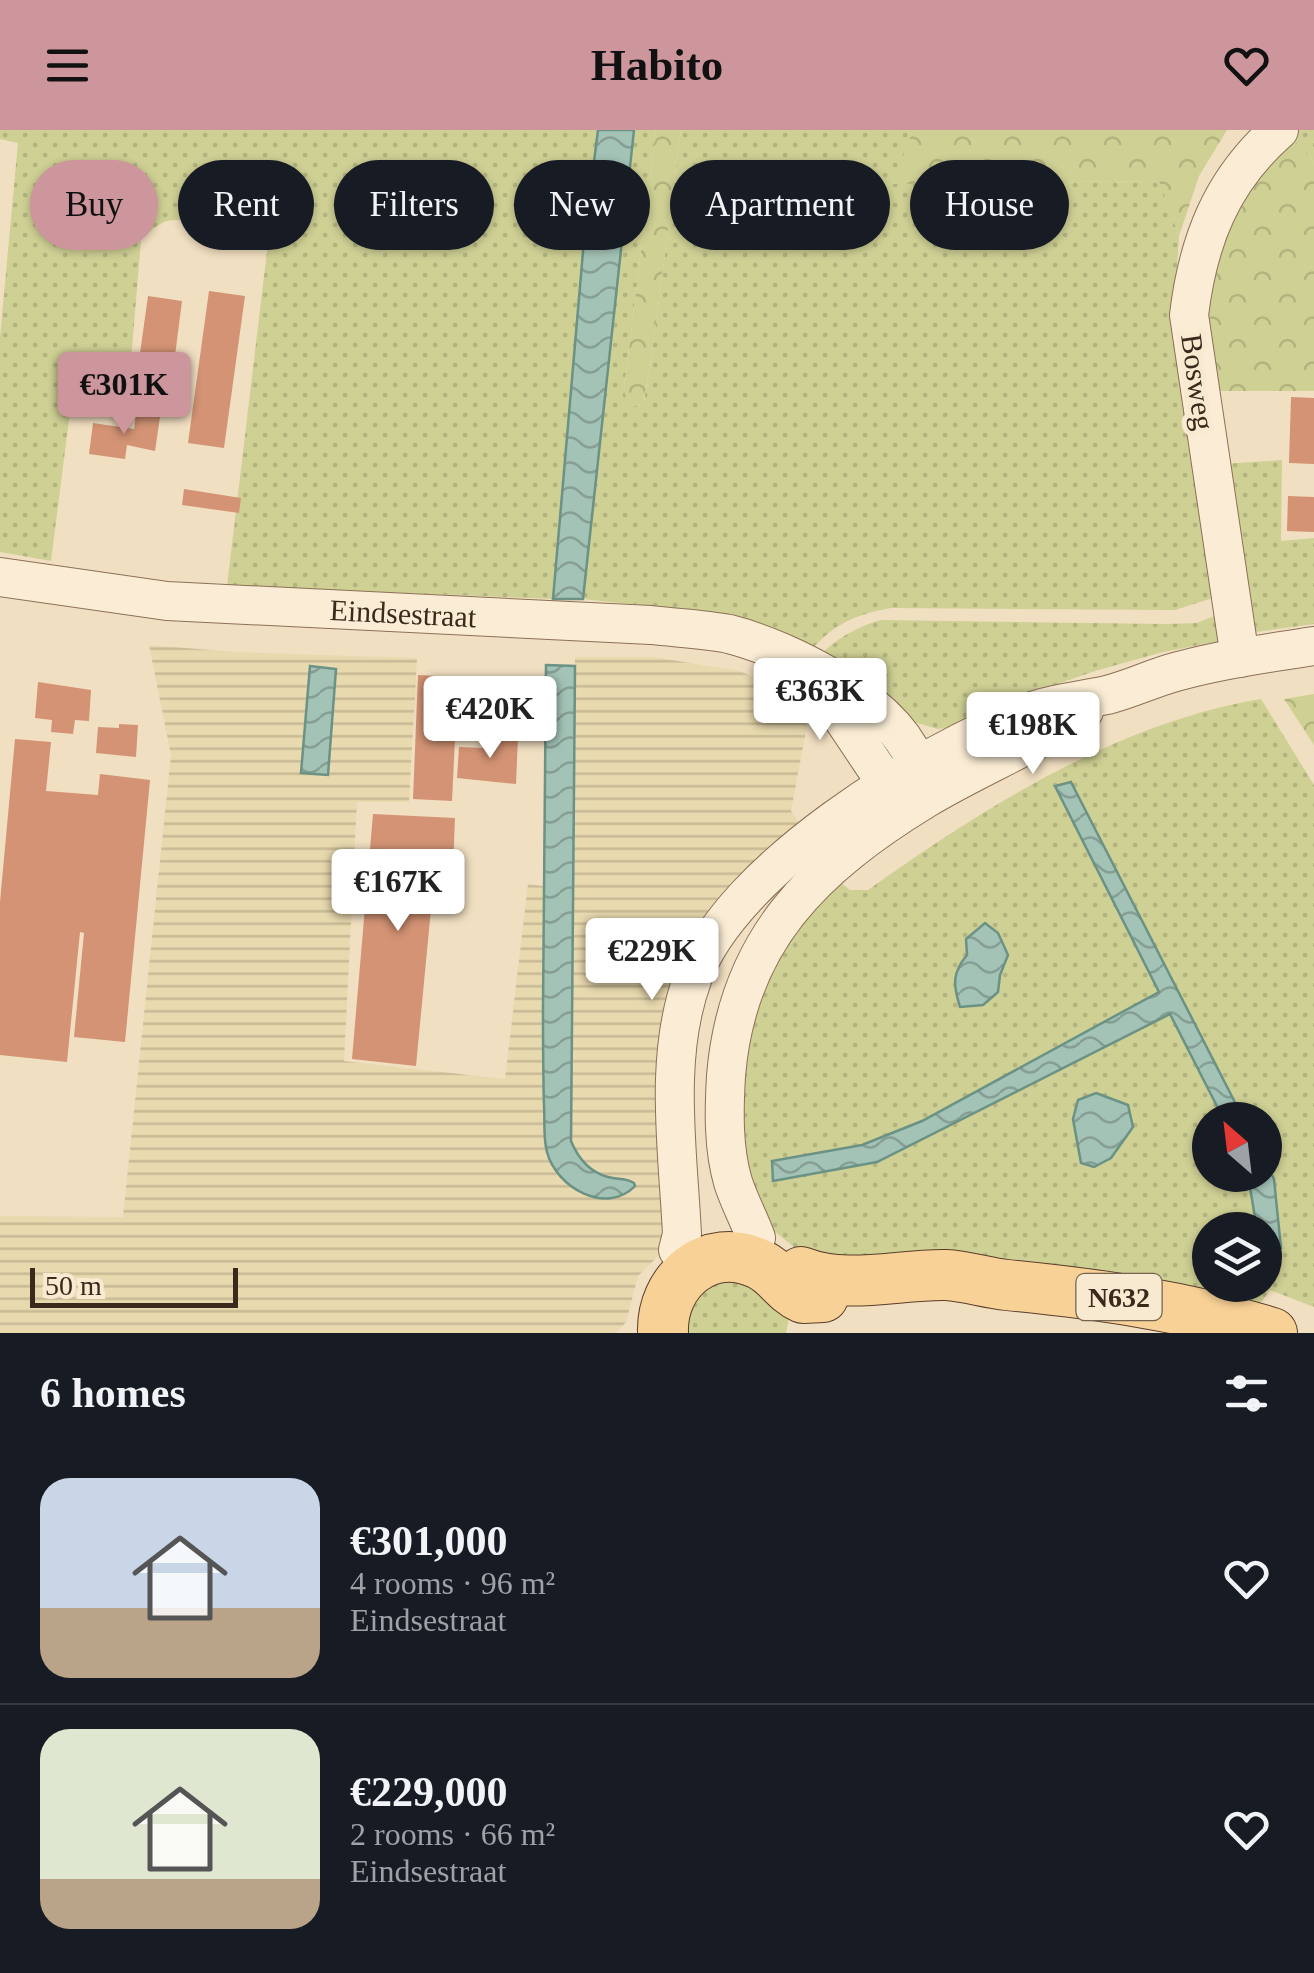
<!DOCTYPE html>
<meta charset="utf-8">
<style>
body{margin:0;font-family:"Times New Roman",serif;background:#20242c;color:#f1f3f6;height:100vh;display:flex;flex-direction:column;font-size:38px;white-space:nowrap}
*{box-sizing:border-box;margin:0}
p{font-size:32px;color:#9ea1a6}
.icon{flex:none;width:55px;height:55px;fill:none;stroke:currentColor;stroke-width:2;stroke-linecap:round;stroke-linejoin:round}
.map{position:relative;height:1203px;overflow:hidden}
.details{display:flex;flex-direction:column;background:#171b24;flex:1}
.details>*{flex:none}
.hud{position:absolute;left:30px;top:30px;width:1255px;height:90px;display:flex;gap:20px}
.needle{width:65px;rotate:332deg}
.tools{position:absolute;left:1192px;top:972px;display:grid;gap:20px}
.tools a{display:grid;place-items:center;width:90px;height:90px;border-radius:50%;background:#171b24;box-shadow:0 2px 8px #0004;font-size:50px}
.scale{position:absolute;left:30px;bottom:25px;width:208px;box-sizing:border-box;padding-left:10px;border:5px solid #3b291c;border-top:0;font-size:28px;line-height:35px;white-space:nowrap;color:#3b291c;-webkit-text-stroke:8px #f8ead1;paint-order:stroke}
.price{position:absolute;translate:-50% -85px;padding:0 22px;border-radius:10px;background:#fff;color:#222;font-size:32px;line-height:65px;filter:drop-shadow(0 2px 5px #0008)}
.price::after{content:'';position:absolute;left:50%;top:60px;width:30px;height:22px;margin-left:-15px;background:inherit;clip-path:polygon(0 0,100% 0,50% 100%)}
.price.on{background:#cd959c;color:#111}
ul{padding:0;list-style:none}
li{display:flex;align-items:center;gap:30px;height:250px;padding:0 40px}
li+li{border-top:2px solid #363941}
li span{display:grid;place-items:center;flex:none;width:280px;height:200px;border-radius:30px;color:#555}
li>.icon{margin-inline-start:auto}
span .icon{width:120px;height:120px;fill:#fffc;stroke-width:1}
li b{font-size:42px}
h2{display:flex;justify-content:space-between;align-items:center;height:120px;padding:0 40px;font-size:42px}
.tag{padding:0 35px;border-radius:45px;background:#171b24;box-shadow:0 2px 8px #0004;font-size:35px;line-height:90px}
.tag.on{background:#cd959c;color:#111}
header{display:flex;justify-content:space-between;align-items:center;height:130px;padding:0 40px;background:#cd959c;color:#111;font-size:45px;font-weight:600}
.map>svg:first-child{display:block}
</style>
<header><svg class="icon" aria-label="menu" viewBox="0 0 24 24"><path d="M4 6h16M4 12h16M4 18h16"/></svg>Habito<svg class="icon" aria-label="heart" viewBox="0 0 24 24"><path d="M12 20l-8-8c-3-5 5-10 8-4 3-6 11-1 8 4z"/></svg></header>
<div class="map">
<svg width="1314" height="1203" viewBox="0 0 1314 1203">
<defs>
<pattern id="farmland-rules" width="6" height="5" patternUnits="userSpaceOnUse" patternTransform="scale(2.5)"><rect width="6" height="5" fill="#e8d9ae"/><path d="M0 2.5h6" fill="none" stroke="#c8ba95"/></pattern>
<pattern id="grass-dots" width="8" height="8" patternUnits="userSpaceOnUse" patternTransform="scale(2.5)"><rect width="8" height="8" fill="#cfd094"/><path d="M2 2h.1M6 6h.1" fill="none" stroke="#b3b37f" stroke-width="1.8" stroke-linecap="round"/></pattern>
<pattern id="forest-crowns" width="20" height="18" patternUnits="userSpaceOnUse" patternTransform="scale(2.5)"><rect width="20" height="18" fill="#cfd094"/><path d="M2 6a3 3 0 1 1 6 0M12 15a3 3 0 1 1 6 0" fill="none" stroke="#b3b37f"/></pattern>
<pattern id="water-waves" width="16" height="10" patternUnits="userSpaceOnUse" patternTransform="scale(2.5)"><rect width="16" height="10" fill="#a4c3b7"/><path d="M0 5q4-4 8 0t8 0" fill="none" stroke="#879e94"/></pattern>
</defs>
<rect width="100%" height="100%" fill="#f1dfc1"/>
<path fill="url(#farmland-rules)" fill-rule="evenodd" d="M149,515L235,522L417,528L409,672H357L344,931L505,949L528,754L543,756V933L547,1021L570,1056L626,1048L607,1047L579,1030L571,1011L575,527H653L740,541L772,556L797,575L807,595L791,681L803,699L711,786L671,1083L661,1123L638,1146L626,1192L616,1203H0V1086L123,1087L171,625ZM311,536L336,539L327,645L301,643Z"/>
<g fill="url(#grass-dots)" fill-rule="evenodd">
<path d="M0,0H598L584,110L553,469L227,456L268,113C251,104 194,89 175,90C160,90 151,101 141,110L130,243L111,273L94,277L71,274L51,431L0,422V207L18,13L0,9Z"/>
<path d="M634,0H656L624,259L639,276L644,270L650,237L681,0H913L894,54L1160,51L1179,106L1176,154L1216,467L1175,480L891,478C857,484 836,493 813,518C747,478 657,478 583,469Z"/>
<path d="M1289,0H1314V32L1286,3Z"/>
<path d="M1282,330L1281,411L1314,408V494L1249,503L1222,334Z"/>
<path d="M1226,481L1221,511L1163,522L1095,541L1037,561L960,596L938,599L906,590L820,525C838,508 856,497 881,490L1167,494L1197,493Z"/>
<path d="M1261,569L1314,655V1177L1270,1160L1260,1174L804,1125L769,1097L738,1021L737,996L753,876L790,804L839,751L850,760H868C985,677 1117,593 1261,569ZM1210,990H1265V1045H1210ZM1210,1100H1265V1155H1210Z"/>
<path d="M734,1148L762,1164L773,1178L789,1188L786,1203H687L688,1185L703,1158Z"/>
</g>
<g fill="url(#forest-crowns)">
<path d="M656,0H681L650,237L643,273L634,277L627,273L624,259Z"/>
<path d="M913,0H1227L1199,46L1179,106L1159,51L893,54Z"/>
<path d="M1286,3L1314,32V261H1215L1207,158L1212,118Z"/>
<path d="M1314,564V615L1284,569Z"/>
</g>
<g fill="url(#water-waves)" stroke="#6a9285" stroke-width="2.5">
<path d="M598,0H634L583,469H553L584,110Z"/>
<path d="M546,535L575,536L571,1011C578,1028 589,1042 608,1047C619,1050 624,1047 634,1053L635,1056C606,1086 556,1057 547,1022C543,1008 545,990 544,976C543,943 543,910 543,877C543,763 544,649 546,535Z"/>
<path d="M310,536L336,539L328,645L301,643Z"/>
<path d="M1071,652L1244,990H1224L1170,884L877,1032L773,1051L772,1031L862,1015L922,991L1159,862L1055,656Z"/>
<path d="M985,793L998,803L1008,825L1000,845L998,862L983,875L960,877C953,855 952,843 967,825L966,809Z"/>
<path d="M1096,963L1128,975L1133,997L1111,1028L1094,1037L1081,1033L1073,989L1078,970Z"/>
<path d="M1265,1031L1274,1049L1281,1118L1265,1120V1100H1257L1248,1045H1265Z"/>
</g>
<g fill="#d39374">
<path d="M209,161L245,166L224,318L188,313Z"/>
<path d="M148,166L182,171L171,257L136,252Z"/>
<path d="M1291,267L1314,268V334L1289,333Z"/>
<path d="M136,284L160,287L155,321L127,315L125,329L89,324L93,293L134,299Z"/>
<path d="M184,359L241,368L239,383L182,375Z"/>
<path d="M1288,366L1314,367V402L1287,401Z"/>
<path d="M418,545L458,547L452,671L413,669Z"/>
<path d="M38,552L91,560L89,591L75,590L73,604L51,602L52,590L35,588Z"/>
<path d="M119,594L138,595L136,627L96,623L98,597L119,598Z"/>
<path d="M485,605L518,607L516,654L457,648L459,617L484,618Z"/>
<path d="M15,609L51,612L46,661L98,665L100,644L150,650L125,912L74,907L84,803L80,802L67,932L0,925V772Z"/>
<path d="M373,684L455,688L453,738L435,737L416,936L352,929Z"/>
</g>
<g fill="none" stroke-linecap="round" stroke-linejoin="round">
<defs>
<g id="minor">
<path id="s1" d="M0,447L167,471L651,495C677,498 704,499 729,504C789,519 902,575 918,640C921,650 920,661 921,671"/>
<path d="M1240,528L1189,185C1198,111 1221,51 1279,0"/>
<path d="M815,547L888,656L909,666"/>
<path d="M756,1108C749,1089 739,1071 733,1052C723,1018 724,980 726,946C737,810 814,737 925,669C976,638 1035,615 1084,581"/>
<path d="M678,1120L682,1104C678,1021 663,927 693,847C732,739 921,623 1026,583C1053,573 1079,571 1107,565C1131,559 1155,547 1179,541C1223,529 1269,523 1314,516"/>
</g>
<g id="major">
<path d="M801,1142C847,1160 898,1144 946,1145C966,1146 987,1153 1007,1155C1098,1164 1185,1176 1272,1203"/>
<path d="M663,1203C661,1151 708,1110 759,1134C777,1142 785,1160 803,1168L823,1167"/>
</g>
</defs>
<use href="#minor" stroke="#8d6f57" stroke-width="40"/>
<use href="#major" stroke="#5a3d2c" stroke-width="52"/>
<use href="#minor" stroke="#fbedd5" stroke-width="38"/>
<use href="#major" stroke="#f8d196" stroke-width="50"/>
</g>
<g text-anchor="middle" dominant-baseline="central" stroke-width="10" stroke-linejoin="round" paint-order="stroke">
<rect fill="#f8ead1" stroke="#746352" stroke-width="2.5" x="1076.5" y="1144" width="85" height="46" rx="8"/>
<g font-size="28" font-weight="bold" fill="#3b291c">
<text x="1119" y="1167">N632</text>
</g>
<g font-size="30" fill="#3b291c" stroke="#f8ead1">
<text transform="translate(1198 252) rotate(82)">Bosweg</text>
<text stroke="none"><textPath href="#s1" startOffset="405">Eindsestraat</textPath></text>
</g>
</g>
</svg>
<div class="tools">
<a><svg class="needle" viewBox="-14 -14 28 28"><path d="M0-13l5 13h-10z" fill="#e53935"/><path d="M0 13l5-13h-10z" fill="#9ea1a6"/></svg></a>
<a><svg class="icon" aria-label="layers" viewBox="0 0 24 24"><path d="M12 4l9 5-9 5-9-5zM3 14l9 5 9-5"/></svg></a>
</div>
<div class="scale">50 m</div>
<b class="price on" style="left:124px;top:307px">€301K</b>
<b class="price" style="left:820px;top:613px">€363K</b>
<b class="price" style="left:490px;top:631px">€420K</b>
<b class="price" style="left:1033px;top:647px">€198K</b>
<b class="price" style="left:398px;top:804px">€167K</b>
<b class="price" style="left:652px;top:873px">€229K</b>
<div class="hud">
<a class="tag on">Buy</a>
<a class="tag">Rent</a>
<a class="tag">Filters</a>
<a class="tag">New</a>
<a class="tag">Apartment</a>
<a class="tag">House</a>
</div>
</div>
<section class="details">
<h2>6 homes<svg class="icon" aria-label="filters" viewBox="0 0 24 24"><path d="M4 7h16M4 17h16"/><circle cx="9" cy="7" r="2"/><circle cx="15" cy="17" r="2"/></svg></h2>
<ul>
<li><span style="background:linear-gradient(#c9d6e8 65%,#b9a48a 0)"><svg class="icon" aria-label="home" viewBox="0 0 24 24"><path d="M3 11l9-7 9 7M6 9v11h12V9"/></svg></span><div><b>€301,000</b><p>4 rooms · 96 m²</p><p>Eindsestraat</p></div><svg class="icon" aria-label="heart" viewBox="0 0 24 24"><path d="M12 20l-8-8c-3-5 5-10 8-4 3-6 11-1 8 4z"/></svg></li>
<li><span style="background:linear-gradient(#dfe7d0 75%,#b9a48a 0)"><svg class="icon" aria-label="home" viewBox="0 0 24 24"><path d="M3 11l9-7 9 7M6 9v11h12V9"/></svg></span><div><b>€229,000</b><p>2 rooms · 66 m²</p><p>Eindsestraat</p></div><svg class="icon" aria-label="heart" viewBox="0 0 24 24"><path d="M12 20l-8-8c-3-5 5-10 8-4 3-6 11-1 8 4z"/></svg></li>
</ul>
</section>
